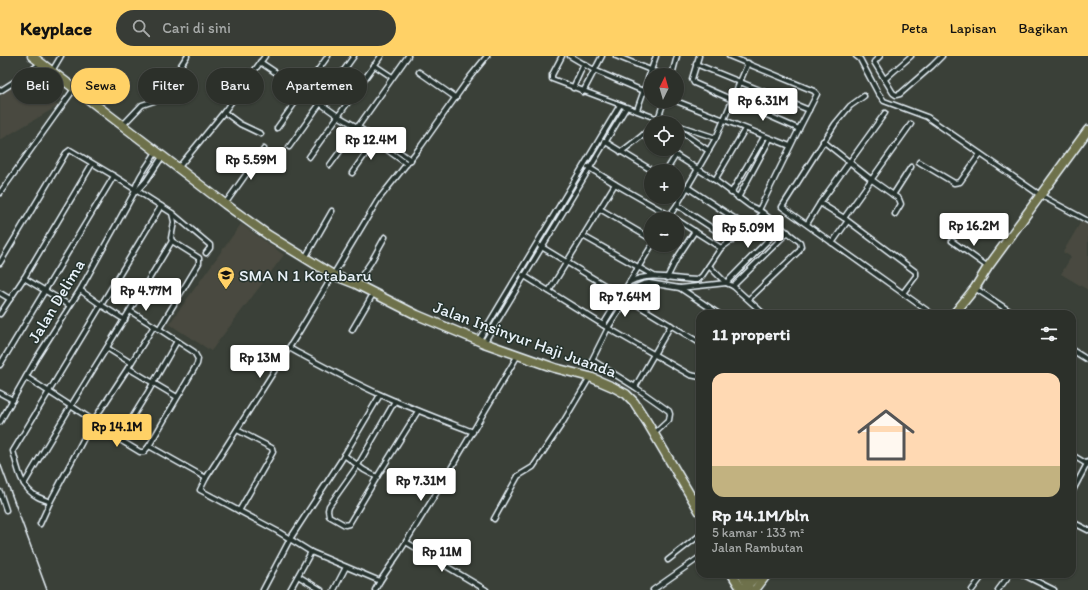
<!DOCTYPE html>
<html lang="id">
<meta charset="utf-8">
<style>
body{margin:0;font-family:Itim,sans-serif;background:#383c36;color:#f1f3f6;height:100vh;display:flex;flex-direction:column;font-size:15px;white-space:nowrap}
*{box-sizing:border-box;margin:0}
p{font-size:13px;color:#a6a9a8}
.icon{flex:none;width:22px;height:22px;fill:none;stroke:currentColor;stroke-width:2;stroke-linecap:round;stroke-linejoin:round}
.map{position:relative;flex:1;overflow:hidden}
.side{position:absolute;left:696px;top:254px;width:380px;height:268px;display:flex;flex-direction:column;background:#2c302a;border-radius:12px;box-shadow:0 1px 3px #0004,0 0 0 1px #484b47}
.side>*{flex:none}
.hud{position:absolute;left:12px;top:12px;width:380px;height:36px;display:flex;gap:8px}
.needle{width:26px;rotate:5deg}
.buttons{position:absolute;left:644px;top:12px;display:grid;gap:8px}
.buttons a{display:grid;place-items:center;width:40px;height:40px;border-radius:50%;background:#2c302a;box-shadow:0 1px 3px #0004,0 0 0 1px #484b47;font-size:20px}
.price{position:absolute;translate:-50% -34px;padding:0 9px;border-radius:4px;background:#fff;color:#222;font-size:13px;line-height:26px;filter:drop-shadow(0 1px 2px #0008)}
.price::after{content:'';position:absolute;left:50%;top:24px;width:12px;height:9px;margin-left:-6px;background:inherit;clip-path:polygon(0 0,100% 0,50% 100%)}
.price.current{background:#ffd166;color:#111}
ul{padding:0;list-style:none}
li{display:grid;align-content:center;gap:8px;height:212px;padding:0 16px}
li span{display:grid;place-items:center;height:124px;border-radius:12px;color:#555}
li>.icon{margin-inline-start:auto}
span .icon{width:72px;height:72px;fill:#fffc;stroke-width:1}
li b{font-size:17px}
h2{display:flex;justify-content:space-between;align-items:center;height:48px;padding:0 16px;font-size:17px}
.tag{padding:0 14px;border-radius:18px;background:#2c302a;box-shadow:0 1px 3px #0004,0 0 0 1px #484b47;font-size:14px;line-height:36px}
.tag.current{background:#ffd166;color:#111}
header{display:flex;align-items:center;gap:24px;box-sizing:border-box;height:56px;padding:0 20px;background:#ffd166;color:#111}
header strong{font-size:19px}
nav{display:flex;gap:22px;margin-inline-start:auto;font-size:14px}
.search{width:280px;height:36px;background:#383c36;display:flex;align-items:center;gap:10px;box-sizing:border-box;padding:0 14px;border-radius:22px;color:#a6a9a8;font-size:15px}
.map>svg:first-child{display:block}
</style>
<header>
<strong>Keyplace</strong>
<div class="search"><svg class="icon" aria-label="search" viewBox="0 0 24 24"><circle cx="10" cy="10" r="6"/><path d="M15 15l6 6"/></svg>Cari di sini</div>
<nav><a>Peta</a><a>Lapisan</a><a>Bagikan</a></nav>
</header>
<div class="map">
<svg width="1088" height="534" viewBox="0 0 1088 534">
<rect width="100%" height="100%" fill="#3a4038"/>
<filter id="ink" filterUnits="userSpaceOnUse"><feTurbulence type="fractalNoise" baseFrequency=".025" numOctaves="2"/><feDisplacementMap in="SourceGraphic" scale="8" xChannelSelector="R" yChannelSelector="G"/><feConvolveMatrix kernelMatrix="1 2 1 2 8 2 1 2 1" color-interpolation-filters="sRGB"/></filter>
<g filter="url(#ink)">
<g fill="#48493f">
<path d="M25,21L58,50L0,84V36Z"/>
<path d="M1082,164L1088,168V234L1061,218L1071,201L1063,196Z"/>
<path d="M241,168L284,199L211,295L169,268Z"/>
</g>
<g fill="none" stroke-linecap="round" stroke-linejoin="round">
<defs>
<g id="street">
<path d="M487,0L470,21L421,90L378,144L299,276L206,422L200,434L277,475L311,496L380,525L399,497L437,436L518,299"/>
<path d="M562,0L552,19V23L669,67"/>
<path d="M570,0L594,14L643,35"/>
<path d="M616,0L663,19"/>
<path d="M699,0L692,23L694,27L799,73"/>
<path d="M729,0L814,35L817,38L799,73L759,154"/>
<path d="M856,0L860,3L878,37L884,45L927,61L1040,139L1088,165"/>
<path d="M880,0L874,6L893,37L896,39L900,38L932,10L942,0"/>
<path d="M260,6L296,30"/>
<path d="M696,8L809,54"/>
<path d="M374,9L392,21"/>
<path d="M52,15L61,0"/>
<path d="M419,16L456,42"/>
<path d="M672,19L677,0"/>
<path d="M885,23L911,0"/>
<path d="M573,32L584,8"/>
<path d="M0,35L25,19L41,7"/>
<path d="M303,35L338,60L392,91L411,104"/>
<path d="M583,36L602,0"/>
<path d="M864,40L850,50L835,68L782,151L932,258"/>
<path d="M676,45L790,90"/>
<path d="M637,54L656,0"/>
<path d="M224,56L240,68L261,78"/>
<path d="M655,67L658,63L664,45"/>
<path d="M677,69L716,82"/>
<path d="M122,70L142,49L154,45L172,23L187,0"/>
<path d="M277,72L328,0"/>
<path d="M677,73L709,95"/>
<path d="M643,79L651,84"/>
<path d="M378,84L383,91L407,108"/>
<path d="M604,85L653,115"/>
<path d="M823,85L872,124L899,143L901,148L895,158"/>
<path d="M289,91L354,0"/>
<path d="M666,93L715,124L750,150L759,154L800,186L801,190L799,195L749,243"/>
<path d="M621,96L643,79L651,71"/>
<path d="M309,101L381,0"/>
<path d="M919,106L951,125L954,127L960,126L980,98"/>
<path d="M330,109L357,72L408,0"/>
<path d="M588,111L615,128L676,163"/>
<path d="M178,112L224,56L265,0"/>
<path d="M666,115L676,99"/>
<path d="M352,117L376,83"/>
<path d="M715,124L745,73"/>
<path d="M687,131L749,172"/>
<path d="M136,136L146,125L162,101"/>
<path d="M0,137L74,33"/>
<path d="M731,137L764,81"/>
<path d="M893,139L911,111"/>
<path d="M738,142L770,83"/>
<path d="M820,147L844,162L916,216V220L903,237"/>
<path d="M225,148L264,93"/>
<path d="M677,149L732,185"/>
<path d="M161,150L13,395C18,412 20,432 38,441C42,443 46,444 50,446L92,367L128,312L154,270L159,273L199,207V202L172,185"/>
<path d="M600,153L651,183"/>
<path d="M844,162L911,68"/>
<path d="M667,163L677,149L716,82L748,7"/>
<path d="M677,164L721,192"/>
<path d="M807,168L820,147L885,57"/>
<path d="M583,180L654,220"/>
<path d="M952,185L988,211"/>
<path d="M832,187L847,166"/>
<path d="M540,190L700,287"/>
<path d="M305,202L332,155"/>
<path d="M0,207L66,97L70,94L114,120L172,157L210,189V192L206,197"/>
<path d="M709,210L726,227L733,230L764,258"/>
<path d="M523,219L608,272L690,319L700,321"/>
<path d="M24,222L69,249"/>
<path d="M667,222L677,202L695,175"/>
<path d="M630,226C651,215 675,224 697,224L702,220L721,192L749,172L763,157"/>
<path d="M356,228L371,206L385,181"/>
<path d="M733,230L788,176"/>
<path d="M680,232L719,258"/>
<path d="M975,232L1014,258"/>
<path d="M80,234L101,249L125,264"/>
<path d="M549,235L615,128"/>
<path d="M0,237L10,243"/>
<path d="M130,255L154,270"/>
<path d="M0,258L24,222L92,108"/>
<path d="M603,269L652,189"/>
<path d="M352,274L373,238"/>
<path d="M478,285L620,49"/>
<path d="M484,287L626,52"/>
<path d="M107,292L131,307"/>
<path d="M289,292C319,308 348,324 379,338C410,352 442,364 473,376"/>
<path d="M1072,294L1088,304"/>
<path d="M0,309L114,120"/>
<path d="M128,312L177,341"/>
<path d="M26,321L94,365"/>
<path d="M635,331L671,269"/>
<path d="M0,337L13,344"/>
<path d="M0,366L36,303L80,234L134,137C136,123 149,108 156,96"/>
<path d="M92,367L140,396H144L149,390L197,308L198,303L194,296L159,273"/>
<path d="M237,374L272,392L273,396L239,455"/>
<path d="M654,378L669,364L670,358L669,355L635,331L592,304L608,272L634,232L643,228L649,227L680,232L726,227L781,171"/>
<path d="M119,383L148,336L177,285"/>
<path d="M149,390L206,422"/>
<path d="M344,399L364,414L377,421L418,355"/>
<path d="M1072,399L1087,408"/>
<path d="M377,421L349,468L345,469L329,460L328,454L329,450L358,409L395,345"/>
<path d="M24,428C72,346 123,267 172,185L171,182L174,166L172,157"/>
<path d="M0,436L6,454"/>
<path d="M1072,436L1088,406"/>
<path d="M494,463L518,420L533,411L562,368L590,321"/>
<path d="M1072,466L1088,474"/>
<path d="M40,468L50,446"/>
<path d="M406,486L486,534"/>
<path d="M668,504L700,479"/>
<path d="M1022,518L1054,534"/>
<path d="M298,520L321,534"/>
<path d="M263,534L290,483L342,403L380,339"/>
<path d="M290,534L311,496"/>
<path d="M334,534L346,511"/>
<path d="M375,534L380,525"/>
<path d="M653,534L700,501"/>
<path d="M972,534L984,518"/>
<path d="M998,534L1010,518"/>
</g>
<g id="highway">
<path d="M32,0L225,148L268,179L333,219L356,228L417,259L484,287L555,312L590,321L613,331L626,338L634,346L647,366L700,456"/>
<path d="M954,258L975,232L988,211L1088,74"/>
<path d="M732,518L742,534"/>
<path d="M742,518L749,532"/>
<path d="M742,534L759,518"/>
<path d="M755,534L767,518"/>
</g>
</defs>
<use href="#street" stroke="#e8f1f8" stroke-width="7"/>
<use href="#highway" stroke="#e8f1f8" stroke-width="11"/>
<use href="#street" stroke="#26332d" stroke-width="4"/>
<use href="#highway" stroke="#6e714b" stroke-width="8"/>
<path stroke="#e8f1f8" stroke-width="1.5" d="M0,407L47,534"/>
</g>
</g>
<defs>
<symbol id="school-pin" viewBox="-11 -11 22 30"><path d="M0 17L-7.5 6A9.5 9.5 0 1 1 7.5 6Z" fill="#ffd166" stroke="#26332d"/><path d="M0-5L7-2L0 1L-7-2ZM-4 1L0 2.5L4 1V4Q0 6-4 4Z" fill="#111"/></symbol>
</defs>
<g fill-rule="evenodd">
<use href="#school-pin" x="216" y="209" width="20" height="27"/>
</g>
<g text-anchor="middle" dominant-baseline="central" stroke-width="3" stroke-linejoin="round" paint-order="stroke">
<g font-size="17" fill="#e8f1f8" stroke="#26332d" text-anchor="start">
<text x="239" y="219">SMA N 1 Kotabaru</text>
</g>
<g font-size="17" fill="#e8f1f8" stroke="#26332d">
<text transform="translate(56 245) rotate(-59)">Jalan Delima</text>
<text transform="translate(525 283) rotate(20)">Jalan Insinyur Haji Juanda</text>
</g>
</g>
</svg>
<div class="buttons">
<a><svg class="needle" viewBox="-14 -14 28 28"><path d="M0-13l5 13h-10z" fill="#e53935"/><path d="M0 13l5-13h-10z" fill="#a6a9a8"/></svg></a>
<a><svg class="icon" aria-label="locate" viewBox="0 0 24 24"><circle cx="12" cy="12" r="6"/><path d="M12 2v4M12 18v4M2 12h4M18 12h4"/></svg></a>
<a>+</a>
<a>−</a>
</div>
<b class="price" style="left:763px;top:66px">Rp 6.31M</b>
<b class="price" style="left:371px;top:105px">Rp 12.4M</b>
<b class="price" style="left:251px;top:125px">Rp 5.59M</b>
<b class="price" style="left:974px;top:191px">Rp 16.2M</b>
<b class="price" style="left:748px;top:193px">Rp 5.09M</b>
<b class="price" style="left:146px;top:256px">Rp 4.77M</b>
<b class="price" style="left:625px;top:262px">Rp 7.64M</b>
<b class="price" style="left:260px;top:323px">Rp 13M</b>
<b class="price current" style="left:117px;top:392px">Rp 14.1M</b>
<b class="price" style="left:421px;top:446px">Rp 7.31M</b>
<b class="price" style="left:442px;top:517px">Rp 11M</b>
<div class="hud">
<a class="tag">Beli</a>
<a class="tag current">Sewa</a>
<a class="tag">Filter</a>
<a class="tag">Baru</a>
<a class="tag">Apartemen</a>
</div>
<section class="side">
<h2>11 properti<svg class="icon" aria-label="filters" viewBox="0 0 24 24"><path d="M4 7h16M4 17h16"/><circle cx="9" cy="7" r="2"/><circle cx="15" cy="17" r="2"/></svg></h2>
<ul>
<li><span style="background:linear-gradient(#ffd9b3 75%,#c2b280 0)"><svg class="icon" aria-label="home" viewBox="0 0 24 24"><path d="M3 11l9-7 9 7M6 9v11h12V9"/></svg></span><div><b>Rp 14.1M/bln</b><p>5 kamar · 133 m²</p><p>Jalan Rambutan</p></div></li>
</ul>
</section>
</div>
